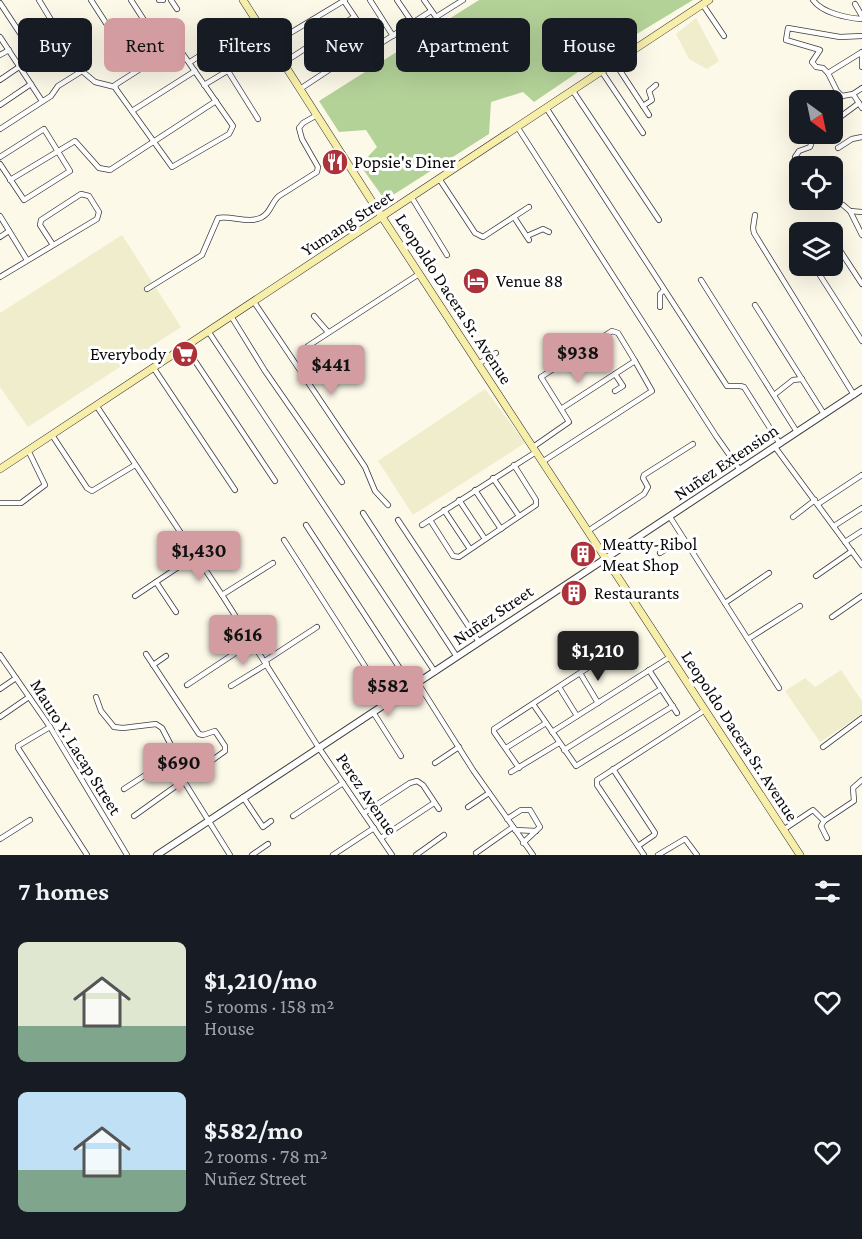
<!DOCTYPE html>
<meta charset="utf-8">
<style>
body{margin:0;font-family:"Crimson Pro",serif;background:#242831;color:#f1f3f6;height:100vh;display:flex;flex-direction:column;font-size:22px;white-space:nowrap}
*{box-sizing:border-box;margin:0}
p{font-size:20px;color:#9ea1a6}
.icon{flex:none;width:33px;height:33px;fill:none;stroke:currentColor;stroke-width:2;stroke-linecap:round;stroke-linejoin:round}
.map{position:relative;height:855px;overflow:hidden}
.side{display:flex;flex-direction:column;background:#171b24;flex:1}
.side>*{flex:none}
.banner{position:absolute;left:18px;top:18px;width:826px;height:54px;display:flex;gap:12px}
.needle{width:39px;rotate:147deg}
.fabs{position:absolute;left:789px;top:90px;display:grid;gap:12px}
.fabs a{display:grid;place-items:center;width:54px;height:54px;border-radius:9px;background:#171b24;box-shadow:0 6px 24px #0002;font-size:30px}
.price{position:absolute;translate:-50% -51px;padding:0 14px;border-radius:6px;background:#d29ca0;color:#111;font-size:20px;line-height:39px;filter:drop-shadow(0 2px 3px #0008)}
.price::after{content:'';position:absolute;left:50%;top:36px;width:18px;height:14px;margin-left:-9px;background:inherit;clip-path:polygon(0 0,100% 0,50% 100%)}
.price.on{background:#222;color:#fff}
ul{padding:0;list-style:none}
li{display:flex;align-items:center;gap:18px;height:150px;padding:0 18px}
li span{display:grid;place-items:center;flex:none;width:168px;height:120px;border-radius:9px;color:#555}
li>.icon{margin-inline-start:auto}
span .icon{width:72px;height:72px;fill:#fffc;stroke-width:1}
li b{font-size:26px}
h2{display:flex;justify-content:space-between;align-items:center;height:72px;padding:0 18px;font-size:26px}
.tag{padding:0 21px;border-radius:9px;background:#171b24;box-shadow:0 6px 24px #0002;font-size:21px;line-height:54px}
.tag.on{background:#d29ca0;color:#111}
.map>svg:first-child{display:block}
</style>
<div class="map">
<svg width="862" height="855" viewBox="0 0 862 855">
<rect width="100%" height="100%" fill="#fdf9e9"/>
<g fill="#f0edcd">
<path d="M696,18L719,61L707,69L689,59L676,34Z"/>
<path d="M122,235L181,327L28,427L0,387V313Z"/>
<path d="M485,389L525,443L413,515L378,461Z"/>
<path d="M841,670L862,701V714L820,742L785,691L805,678L815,687Z"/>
</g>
<path fill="#b3d298" d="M479,0H693L612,49L534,102L523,92L491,102L489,134L385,200L360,165L377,147L366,130L339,132L319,101Z"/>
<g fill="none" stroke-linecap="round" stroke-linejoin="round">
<defs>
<g id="minor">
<path d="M91,0L126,54"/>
<path d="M131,0L153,34"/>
<path d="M159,0H163"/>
<path d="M171,0L177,9"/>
<path d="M370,0L393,36"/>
<path d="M397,0L412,22"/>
<path d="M424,0L436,17L463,0"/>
<path d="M813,0C822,13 847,18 862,19"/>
<path d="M344,1L375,47L431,11"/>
<path d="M0,3L43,68"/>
<path d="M855,4L862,16"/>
<path d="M703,5L724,36"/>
<path d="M0,37L42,101"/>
<path d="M178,47L233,126L229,134L172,167L116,89L115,85L173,48Z"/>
<path d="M862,52L828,73L837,91L842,96L853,94L862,108"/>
<path d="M862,52V67"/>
<path d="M0,55L9,50"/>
<path d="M190,62L256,20"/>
<path d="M283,63L354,17"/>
<path d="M615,63L649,115"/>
<path d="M82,71L95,82L115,87"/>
<path d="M228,71L258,119"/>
<path d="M602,72L643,133"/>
<path d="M828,73L823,68L816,67L812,62L820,50L786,40L788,28L840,37L862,36"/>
<path d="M0,80L19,67"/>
<path d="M204,85L345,0"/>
<path d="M300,89L359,50"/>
<path d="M573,91L659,220"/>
<path d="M853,94L862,88"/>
<path d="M0,105L31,84"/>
<path d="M643,106L652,100L649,91L656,85"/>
<path d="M547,109L727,386H740L744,387L780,444"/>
<path d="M132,111L195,71"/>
<path d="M832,123L859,103"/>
<path d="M518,128L716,436L740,470"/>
<path d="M0,129L51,96L58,86L82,71L39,0"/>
<path d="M838,148L852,139L862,137"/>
<path d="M0,157L44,129L70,171L24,200L0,164"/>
<path d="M795,157L799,151L810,147L814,136L818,134"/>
<path d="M10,180L75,141L99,168L110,170L216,101"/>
<path d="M440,180L475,233L483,237L529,207"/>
<path d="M412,198L447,255"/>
<path d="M843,205L850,211L862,212"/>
<path d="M850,211L862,235"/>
<path d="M755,215L753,228L754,233L854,395"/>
<path d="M0,216L27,260"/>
<path d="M514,217L529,240"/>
<path d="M527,236L543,229L549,232"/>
<path d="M0,237L9,231"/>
<path d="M799,242L800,244"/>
<path d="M839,249L862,284"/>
<path d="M814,266L862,341"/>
<path d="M0,277L97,219L99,212L89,196L81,194L41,220L40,225L53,245"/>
<path d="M701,280L797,432"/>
<path d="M147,289L202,255L218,218C233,215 255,227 267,213C272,207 273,201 279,196L317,172L318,167L302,139L299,128L303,123L317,115"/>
<path d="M254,302L365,467L375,491L388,505"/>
<path d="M755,305L824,414"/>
<path d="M660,307V294L664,290"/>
<path d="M231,316L265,371L342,482"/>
<path d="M314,316L328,332"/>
<path d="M208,331L435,672"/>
<path d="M185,346L275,481"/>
<path d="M308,346L419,274"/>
<path d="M478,364L496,353"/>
<path d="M153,367L235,490"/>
<path d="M615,374L623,386L615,391"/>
<path d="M774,395L793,380L802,379"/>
<path d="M96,405L222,595L319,748L392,855"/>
<path d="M561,409L541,377L612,331L618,333L635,361"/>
<path d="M52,435L87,488L92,491L135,465"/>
<path d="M533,447L569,422L561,409L635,361L652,391L542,462"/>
<path d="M775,447L862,565"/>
<path d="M493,478L519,516"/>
<path d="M475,490L501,529"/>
<path d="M459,500L485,539"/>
<path d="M0,503H21L45,485L28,450"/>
<path d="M818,504L862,475"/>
<path d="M444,510L470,549"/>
<path d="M363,513L457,657"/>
<path d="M670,517L779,688"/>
<path d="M793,517L815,500"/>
<path d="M398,520L479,642"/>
<path d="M430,520L453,556L459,557L536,505V500L514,465"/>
<path d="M306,525L412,687"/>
<path d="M422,525L536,452"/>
<path d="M834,526L862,508"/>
<path d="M588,531L644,494L648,487L643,478L644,475L693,444"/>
<path d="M284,540L388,702"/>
<path d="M845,542L862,531"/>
<path d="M660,553L683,538"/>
<path d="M197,559L220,544"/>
<path d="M816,576L852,551"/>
<path d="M156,582L176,612"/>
<path d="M222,595L273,563"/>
<path d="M135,596L195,556"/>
<path d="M725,603L769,573"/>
<path d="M832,617L862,596"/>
<path d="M748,639L800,606"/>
<path d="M0,655L50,727L127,855"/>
<path d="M265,661L317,627"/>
<path d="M153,665L166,656"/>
<path d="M649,670L677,713"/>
<path d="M580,673L598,703"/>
<path d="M418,683L473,770L533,855"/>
<path d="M187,685L252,642"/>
<path d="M231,686L267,664"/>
<path d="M559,687L577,716"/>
<path d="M0,689L16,678"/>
<path d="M96,697L101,711L114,727L123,728L156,724L162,728L173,749L170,759L124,789"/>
<path d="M533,704L576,766L673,706"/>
<path d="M373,712L401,756"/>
<path d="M0,717L29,697"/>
<path d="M50,727L18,746V748L87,855"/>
<path d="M552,732L670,657"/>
<path d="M823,747L862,718"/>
<path d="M506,748L546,723"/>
<path d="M564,750L661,689"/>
<path d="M170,759L230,855"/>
<path d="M435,763L459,747"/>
<path d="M519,768L494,732V729L589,667"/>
<path d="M613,769L655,833L654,835L638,846"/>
<path d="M511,772L559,743"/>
<path d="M243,797L263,827L271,821"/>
<path d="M468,807L489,793"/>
<path d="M364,813L410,783L417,781L423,785L439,809"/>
<path d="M134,816L225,751V746L215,731L203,735L199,734L146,654"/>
<path d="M293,816L343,783"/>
<path d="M507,819L521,810H530L540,827L523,843"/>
<path d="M824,821L821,826L827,838"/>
<path d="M515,830L536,831"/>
<path d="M783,830L813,810L824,821L854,801L853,788L862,780"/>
<path d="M381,838L434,803"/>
<path d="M0,839L30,820"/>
<path d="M476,853L513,827"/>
<path d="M252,855L268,844"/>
<path d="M333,855L374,828"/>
<path d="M416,855L444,835"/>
<path d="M644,855L597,785V780L705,710"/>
<path d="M658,855L685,839L697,855"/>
</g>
<path id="tertiary" d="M157,855L862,389"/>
<g id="secondary">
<path d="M243,0L382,217L800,855"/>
<path d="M0,469L709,0"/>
</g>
</defs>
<use href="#minor" stroke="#3d3d3d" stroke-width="6"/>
<use href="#tertiary" stroke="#3d3d3d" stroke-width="8"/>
<use href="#secondary" stroke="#2c2c2c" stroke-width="8"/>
<use href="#minor" stroke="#fff" stroke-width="4.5"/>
<use href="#tertiary" stroke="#fff" stroke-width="6"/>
<use href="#secondary" stroke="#f7eeaa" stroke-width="7"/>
</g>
<defs>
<symbol id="restaurant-disc" viewBox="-11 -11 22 22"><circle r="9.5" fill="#ac3138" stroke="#fff"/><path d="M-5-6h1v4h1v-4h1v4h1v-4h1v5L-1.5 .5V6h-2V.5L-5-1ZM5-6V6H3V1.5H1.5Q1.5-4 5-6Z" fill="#fff"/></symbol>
<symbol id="hotel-disc" viewBox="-11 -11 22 22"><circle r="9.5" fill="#ac3138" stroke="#fff"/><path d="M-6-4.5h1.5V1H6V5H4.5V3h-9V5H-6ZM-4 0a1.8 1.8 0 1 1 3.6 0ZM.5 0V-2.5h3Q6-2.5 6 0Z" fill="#fff"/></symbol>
<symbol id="supermarket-disc" viewBox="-11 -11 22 22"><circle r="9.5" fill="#ac3138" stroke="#fff"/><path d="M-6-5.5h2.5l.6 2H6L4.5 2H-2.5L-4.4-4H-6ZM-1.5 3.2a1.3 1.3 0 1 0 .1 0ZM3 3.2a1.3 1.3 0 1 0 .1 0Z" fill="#fff"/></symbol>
<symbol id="building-disc" viewBox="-11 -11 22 22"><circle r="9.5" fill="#ac3138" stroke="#fff"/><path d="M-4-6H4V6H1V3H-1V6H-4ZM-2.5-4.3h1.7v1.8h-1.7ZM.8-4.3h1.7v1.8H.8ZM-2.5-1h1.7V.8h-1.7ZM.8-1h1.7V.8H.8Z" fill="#fff"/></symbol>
</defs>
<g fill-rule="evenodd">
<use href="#restaurant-disc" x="320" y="147" width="30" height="30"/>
<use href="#hotel-disc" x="461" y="266" width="30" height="30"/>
<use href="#supermarket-disc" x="170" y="339" width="30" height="30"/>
<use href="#building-disc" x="568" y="539" width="30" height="30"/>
<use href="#building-disc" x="559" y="578" width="30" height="30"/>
</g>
<g text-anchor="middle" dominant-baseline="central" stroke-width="6" stroke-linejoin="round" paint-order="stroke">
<g font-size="18" fill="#0a0a0a" stroke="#fff" text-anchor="start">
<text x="354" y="162">Popsie's Diner</text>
<text x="496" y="281">Venue 88</text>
<text x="166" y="354" text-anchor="end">Everybody</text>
<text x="602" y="544">Meatty-Ribol<tspan x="602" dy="21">Meat Shop</tspan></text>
<text x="594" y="593">Restaurants</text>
</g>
<g font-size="18" fill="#0a0a0a" stroke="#fff">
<text transform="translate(347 223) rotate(-33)">Yumang Street</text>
<text transform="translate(454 299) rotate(57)">Leopoldo Dacera Sr. Avenue</text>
<text transform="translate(726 462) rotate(-34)">Nuñez Extension</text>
<text transform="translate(493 615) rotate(-34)">Nuñez Street</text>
<text transform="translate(740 736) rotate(57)">Leopoldo Dacera Sr. Avenue</text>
<text transform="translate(76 747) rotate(58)">Mauro Y. Lacap Street</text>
<text transform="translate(367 794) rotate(56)">Perez Avenue</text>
</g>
</g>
</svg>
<div class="fabs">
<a><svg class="needle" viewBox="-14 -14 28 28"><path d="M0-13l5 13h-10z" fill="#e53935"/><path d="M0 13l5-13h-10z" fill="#9ea1a6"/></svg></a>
<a><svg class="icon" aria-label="locate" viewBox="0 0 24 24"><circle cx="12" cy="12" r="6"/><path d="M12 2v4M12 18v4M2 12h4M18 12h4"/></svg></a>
<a><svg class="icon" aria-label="layers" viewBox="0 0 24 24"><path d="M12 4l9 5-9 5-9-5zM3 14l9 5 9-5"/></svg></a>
</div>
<b class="price" style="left:578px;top:384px">$938</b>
<b class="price" style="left:331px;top:396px">$441</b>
<b class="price" style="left:199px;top:582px">$1,430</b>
<b class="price" style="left:243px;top:666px">$616</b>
<b class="price on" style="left:598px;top:682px">$1,210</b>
<b class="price" style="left:388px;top:717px">$582</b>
<b class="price" style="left:179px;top:794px">$690</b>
<div class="banner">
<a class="tag">Buy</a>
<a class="tag on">Rent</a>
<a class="tag">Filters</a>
<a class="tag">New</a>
<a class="tag">Apartment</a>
<a class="tag">House</a>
</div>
</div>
<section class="side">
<h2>7 homes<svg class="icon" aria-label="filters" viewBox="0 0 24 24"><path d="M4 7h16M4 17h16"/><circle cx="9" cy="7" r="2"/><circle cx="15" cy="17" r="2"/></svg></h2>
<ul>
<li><span style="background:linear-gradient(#dfe7d0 70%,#7fa58c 0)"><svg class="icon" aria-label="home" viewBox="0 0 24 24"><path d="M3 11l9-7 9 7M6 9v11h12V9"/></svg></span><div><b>$1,210/mo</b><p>5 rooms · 158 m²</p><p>House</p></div><svg class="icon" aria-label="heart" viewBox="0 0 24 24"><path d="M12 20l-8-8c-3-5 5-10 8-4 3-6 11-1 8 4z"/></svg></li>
<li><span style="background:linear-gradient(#bfe0f5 65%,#7fa58c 0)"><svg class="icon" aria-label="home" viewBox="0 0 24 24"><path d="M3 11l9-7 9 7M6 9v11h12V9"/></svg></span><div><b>$582/mo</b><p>2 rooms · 78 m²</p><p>Nuñez Street</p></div><svg class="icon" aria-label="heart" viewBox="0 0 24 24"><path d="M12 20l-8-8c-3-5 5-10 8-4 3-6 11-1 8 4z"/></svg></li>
</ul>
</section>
